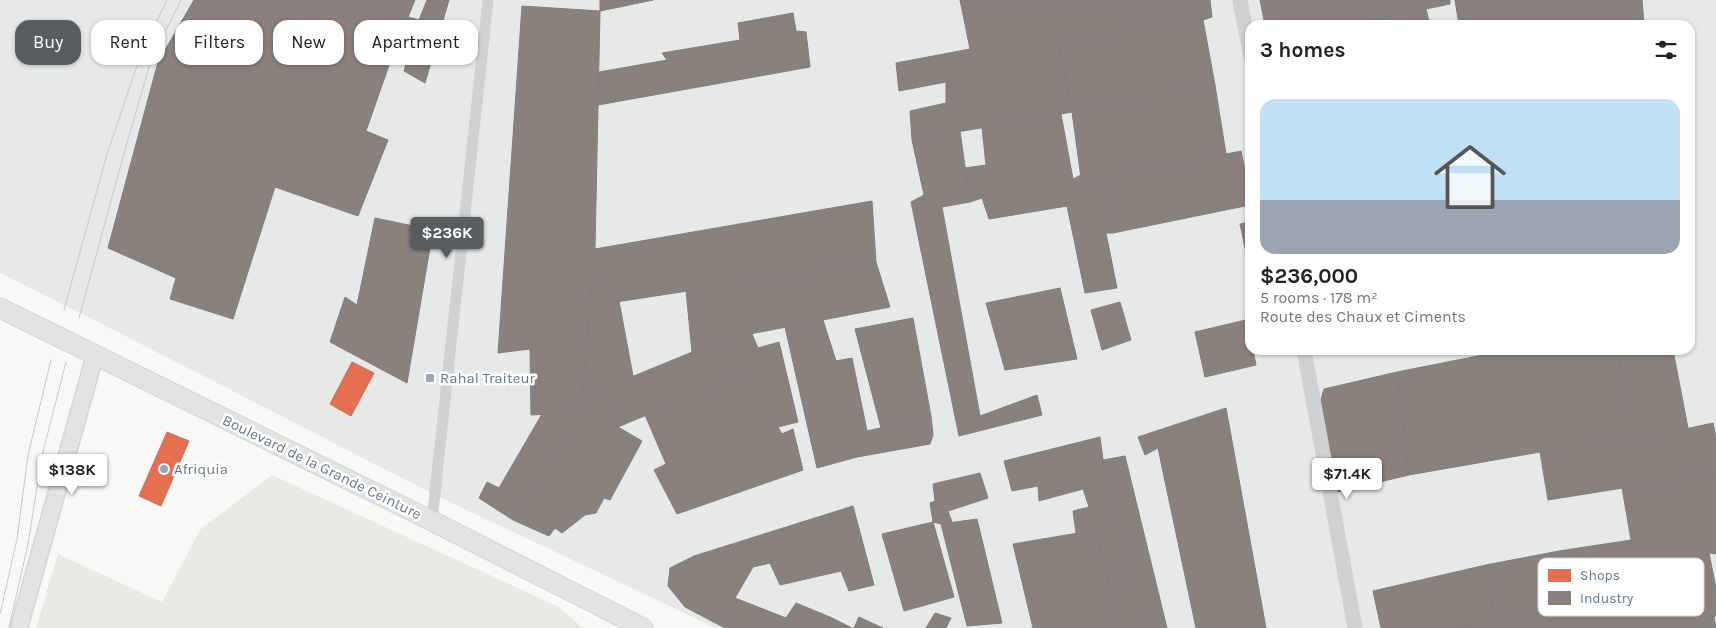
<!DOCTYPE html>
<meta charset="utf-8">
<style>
body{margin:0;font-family:Karla,sans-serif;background:#f2f2f2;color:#222;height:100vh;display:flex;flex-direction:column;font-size:19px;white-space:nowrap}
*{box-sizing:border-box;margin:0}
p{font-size:16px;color:#767676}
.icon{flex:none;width:28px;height:28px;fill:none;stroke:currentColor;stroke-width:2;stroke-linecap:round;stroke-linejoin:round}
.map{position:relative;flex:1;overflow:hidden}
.sheet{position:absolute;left:1245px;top:20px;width:450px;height:335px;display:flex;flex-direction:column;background:#fff;border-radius:15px;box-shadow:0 1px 4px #0004}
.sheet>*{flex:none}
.hud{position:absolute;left:15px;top:20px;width:475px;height:45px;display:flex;gap:10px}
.price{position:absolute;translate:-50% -42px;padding:0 11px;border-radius:5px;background:#fff;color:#222;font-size:16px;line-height:32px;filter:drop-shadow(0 1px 2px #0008)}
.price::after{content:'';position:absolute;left:50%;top:30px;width:15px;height:11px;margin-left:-8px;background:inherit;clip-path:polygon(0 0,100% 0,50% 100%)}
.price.current{background:#585d62;color:#fff}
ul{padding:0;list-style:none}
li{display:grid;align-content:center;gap:10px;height:265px;padding:0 15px}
li span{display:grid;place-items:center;height:155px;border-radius:15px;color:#555}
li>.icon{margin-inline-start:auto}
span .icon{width:90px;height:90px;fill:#fffc;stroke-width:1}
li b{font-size:21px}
h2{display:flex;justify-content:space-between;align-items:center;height:60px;padding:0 15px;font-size:21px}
.chip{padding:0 18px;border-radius:15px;background:#fff;box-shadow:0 1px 4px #0004;font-size:18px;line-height:45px}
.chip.current{background:#585d62;color:#fff}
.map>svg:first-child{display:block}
</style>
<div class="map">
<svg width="1716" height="628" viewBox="0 0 1716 628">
<rect width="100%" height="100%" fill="#f8f8f7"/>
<path fill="#e7e8e8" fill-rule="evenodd" d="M0,0H1716V628H716L437,496L96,321L0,273ZM1250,25H1690V350H1250Z"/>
<path fill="#e8ebe5" d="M272,475L559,607L583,628H36L58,554L162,602L200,530Z"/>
<g fill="#e76f51" stroke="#c07262">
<path d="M352,362L374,373L351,416L330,404Z"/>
<path d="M167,432L189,441L161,506L139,496Z"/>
</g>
<g fill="#8a817c" stroke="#7f7f80">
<path d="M194,0H234L393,54L366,131L388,140L358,216L275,187L233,319L170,299L176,278L108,248L158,62Z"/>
<path d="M234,0H415L393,54Z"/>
<path d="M427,0H449L425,83L404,71L412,44L400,38L408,17L419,20Z"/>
<path d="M600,0H653L600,11Z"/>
<path d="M960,0H1051L1072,112L912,140L910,111L946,103V82L899,91L896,63L970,49Z"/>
<path d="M1051,0H1210L1212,17L1203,20L1058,40Z"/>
<path d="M1260,0H1450V4L1348,25H1265Z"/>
<path d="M1455,0H1642L1644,25H1459Z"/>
<path d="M522,6L600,11L595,249L581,412L531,415L530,349L498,353Z"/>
<path d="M1426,9L1430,25H1348Z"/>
<path d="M793,13L796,31L806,32L810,67L598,105L599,72L667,60L662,53L740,40L738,23Z"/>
<path d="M1203,20L1215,85L1072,112L1058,40Z"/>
<path d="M1215,85L1226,154L1103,179L1082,185L1072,112Z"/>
<path d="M1061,114L1073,179L1081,175L1082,185L1103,179L1113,233H1106L1117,288L1085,293L1067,206L989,219L982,198L970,202L965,168L986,165L982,128Z"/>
<path d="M960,131L970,202L942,207L980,416L1037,395L1042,415L959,436L911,202L924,195L912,140Z"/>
<path d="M1241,151L1250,194V205L1113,233L1103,179Z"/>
<path d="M872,201L876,262L590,306L595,249Z"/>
<path d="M375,218L433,230L407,383L330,342L345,297L357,305Z"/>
<path d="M1250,222V271L1240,224Z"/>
<path d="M876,262L890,307L724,339L692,352L686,291Z"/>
<path d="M1060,288L1077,359L1005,370L986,303Z"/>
<path d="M619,301L633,376L602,389L618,427L642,441L610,500L604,498L596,513L585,515L562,533L555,528L549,536L513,520L581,412L590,306Z"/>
<path d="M1120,302L1131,340L1102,350L1091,310Z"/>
<path d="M913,318L931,416L881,428L855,329Z"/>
<path d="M1250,319V350H1253L1256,365L1205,377L1195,332Z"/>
<path d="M823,320L836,361L852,358L867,431L931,416L933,435L930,444L857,457L817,468L785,327Z"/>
<path d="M752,334L758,348L779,342L798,422L778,427L782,434L793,429L803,470L677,514L654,470L666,464L645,415L742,375L724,339Z"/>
<path d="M724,339L742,375L618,427L602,389Z"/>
<path d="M1508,350H1618L1634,440L1540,452L1409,475L1397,372Z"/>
<path d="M1618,350H1673L1688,428L1634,440Z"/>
<path d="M1397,372L1409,475L1337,492L1319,406L1324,389Z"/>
<path d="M1226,408L1266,628H1196L1158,448L1145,455L1138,437Z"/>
<path d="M581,412L513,520L479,498L487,482L499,488L542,414Z"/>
<path d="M1713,423L1716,437V473L1548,500L1540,452L1634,440Z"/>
<path d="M1100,437L1103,460L1143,628H1119L1096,530L1076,533L1073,511L1089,507L1083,489L1039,501L1038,486L1012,491L1004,461Z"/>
<path d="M1125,456L1167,628H1143L1103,460Z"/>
<path d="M980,473L988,498L948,511L952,522L941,524L933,522L930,503L935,501L933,484Z"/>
<path d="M1716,473V554L1709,553L1716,588V616H1714L1716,628H1642L1631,540L1622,488Z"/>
<path d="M853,506L874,585L849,591L841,571L780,585L770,563L753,567L735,598L725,628L685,607L668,586L670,568L694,556Z"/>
<path d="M977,519L1002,623L967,626L941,524Z"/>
<path d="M933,522L954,597L904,611L882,534Z"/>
<path d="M1096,530L1119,628H1033L1013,544Z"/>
<path d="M1631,540L1642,628H1566L1559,551Z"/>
<path d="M1559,551L1564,608L1495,621L1486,565Z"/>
<path d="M1486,565L1495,621L1457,628H1381L1373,591Z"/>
<path d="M735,598L786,618L796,603L830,617L825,628H725Z"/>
<path d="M1564,608L1566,628H1457L1495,621Z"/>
<path d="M935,613L951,618L946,628H926Z"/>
<path d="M830,617L852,628H825Z"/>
<path d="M859,617L883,628H854Z"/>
</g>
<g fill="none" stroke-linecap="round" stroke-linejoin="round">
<defs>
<path id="secondary" d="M19,628L95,355"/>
<path id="primary" d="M0,308L432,521L643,628"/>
</defs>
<use href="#secondary" stroke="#d4d6d6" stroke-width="19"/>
<use href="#primary" stroke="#d5d6d6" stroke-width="21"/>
<path stroke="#d0d1d2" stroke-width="11" d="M432,521L488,0"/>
<g stroke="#d0d1d2" stroke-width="15">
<path d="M1240,0L1250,53"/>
<path d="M1304,350L1355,628"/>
</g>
<use href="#secondary" stroke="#e3e3e3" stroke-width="16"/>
<use href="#primary" stroke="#e3e3e3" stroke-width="19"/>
<g stroke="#c5c7c8" stroke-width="1">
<path d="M64,310L107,154L141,54L167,0"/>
<path d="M79,318L123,157L151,60L181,0"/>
<path d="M0,614L17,539L28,455L51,360"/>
<path d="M9,628L28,544L42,456L66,362"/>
</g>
</g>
<g fill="#99a5b0" stroke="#fff" stroke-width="2">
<rect x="425" y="373" width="10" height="10" rx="2.5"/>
<circle cx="164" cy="469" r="5"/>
</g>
<g text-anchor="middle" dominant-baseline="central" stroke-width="5" stroke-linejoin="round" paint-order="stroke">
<g font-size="15" fill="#667989" stroke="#fff" text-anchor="start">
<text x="440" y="378">Rahal Traiteur</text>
<text x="174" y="469">Afriquia</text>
</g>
<g font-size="15" fill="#667989" stroke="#fff">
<text transform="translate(322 467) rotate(26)">Boulevard de la Grande Ceinture</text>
</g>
</g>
<rect x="1538" y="558" width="166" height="58" rx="8" fill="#fff" stroke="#d1d7dc" stroke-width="1"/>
<rect x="1548" y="569" width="23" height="13" fill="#e76f51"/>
<rect x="1548" y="591" width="23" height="14" fill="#8a817c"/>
<g font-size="14" fill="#667989">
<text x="1580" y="580">Shops</text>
<text x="1580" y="603">Industry</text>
</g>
</svg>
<b class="price current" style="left:447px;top:259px">$236K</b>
<b class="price" style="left:72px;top:496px">$138K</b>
<b class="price" style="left:1347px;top:500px">$71.4K</b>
<div class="hud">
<a class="chip current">Buy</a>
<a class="chip">Rent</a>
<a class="chip">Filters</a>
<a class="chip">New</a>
<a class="chip">Apartment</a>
</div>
<section class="sheet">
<h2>3 homes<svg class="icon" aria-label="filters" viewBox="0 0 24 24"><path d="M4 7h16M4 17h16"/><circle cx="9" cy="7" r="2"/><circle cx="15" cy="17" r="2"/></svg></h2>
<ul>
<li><span style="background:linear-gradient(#bfe0f5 65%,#9aa5b1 0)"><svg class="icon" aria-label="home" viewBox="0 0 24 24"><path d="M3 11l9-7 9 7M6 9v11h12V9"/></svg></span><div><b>$236,000</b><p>5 rooms · 178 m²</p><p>Route des Chaux et Ciments</p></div></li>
</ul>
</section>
</div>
